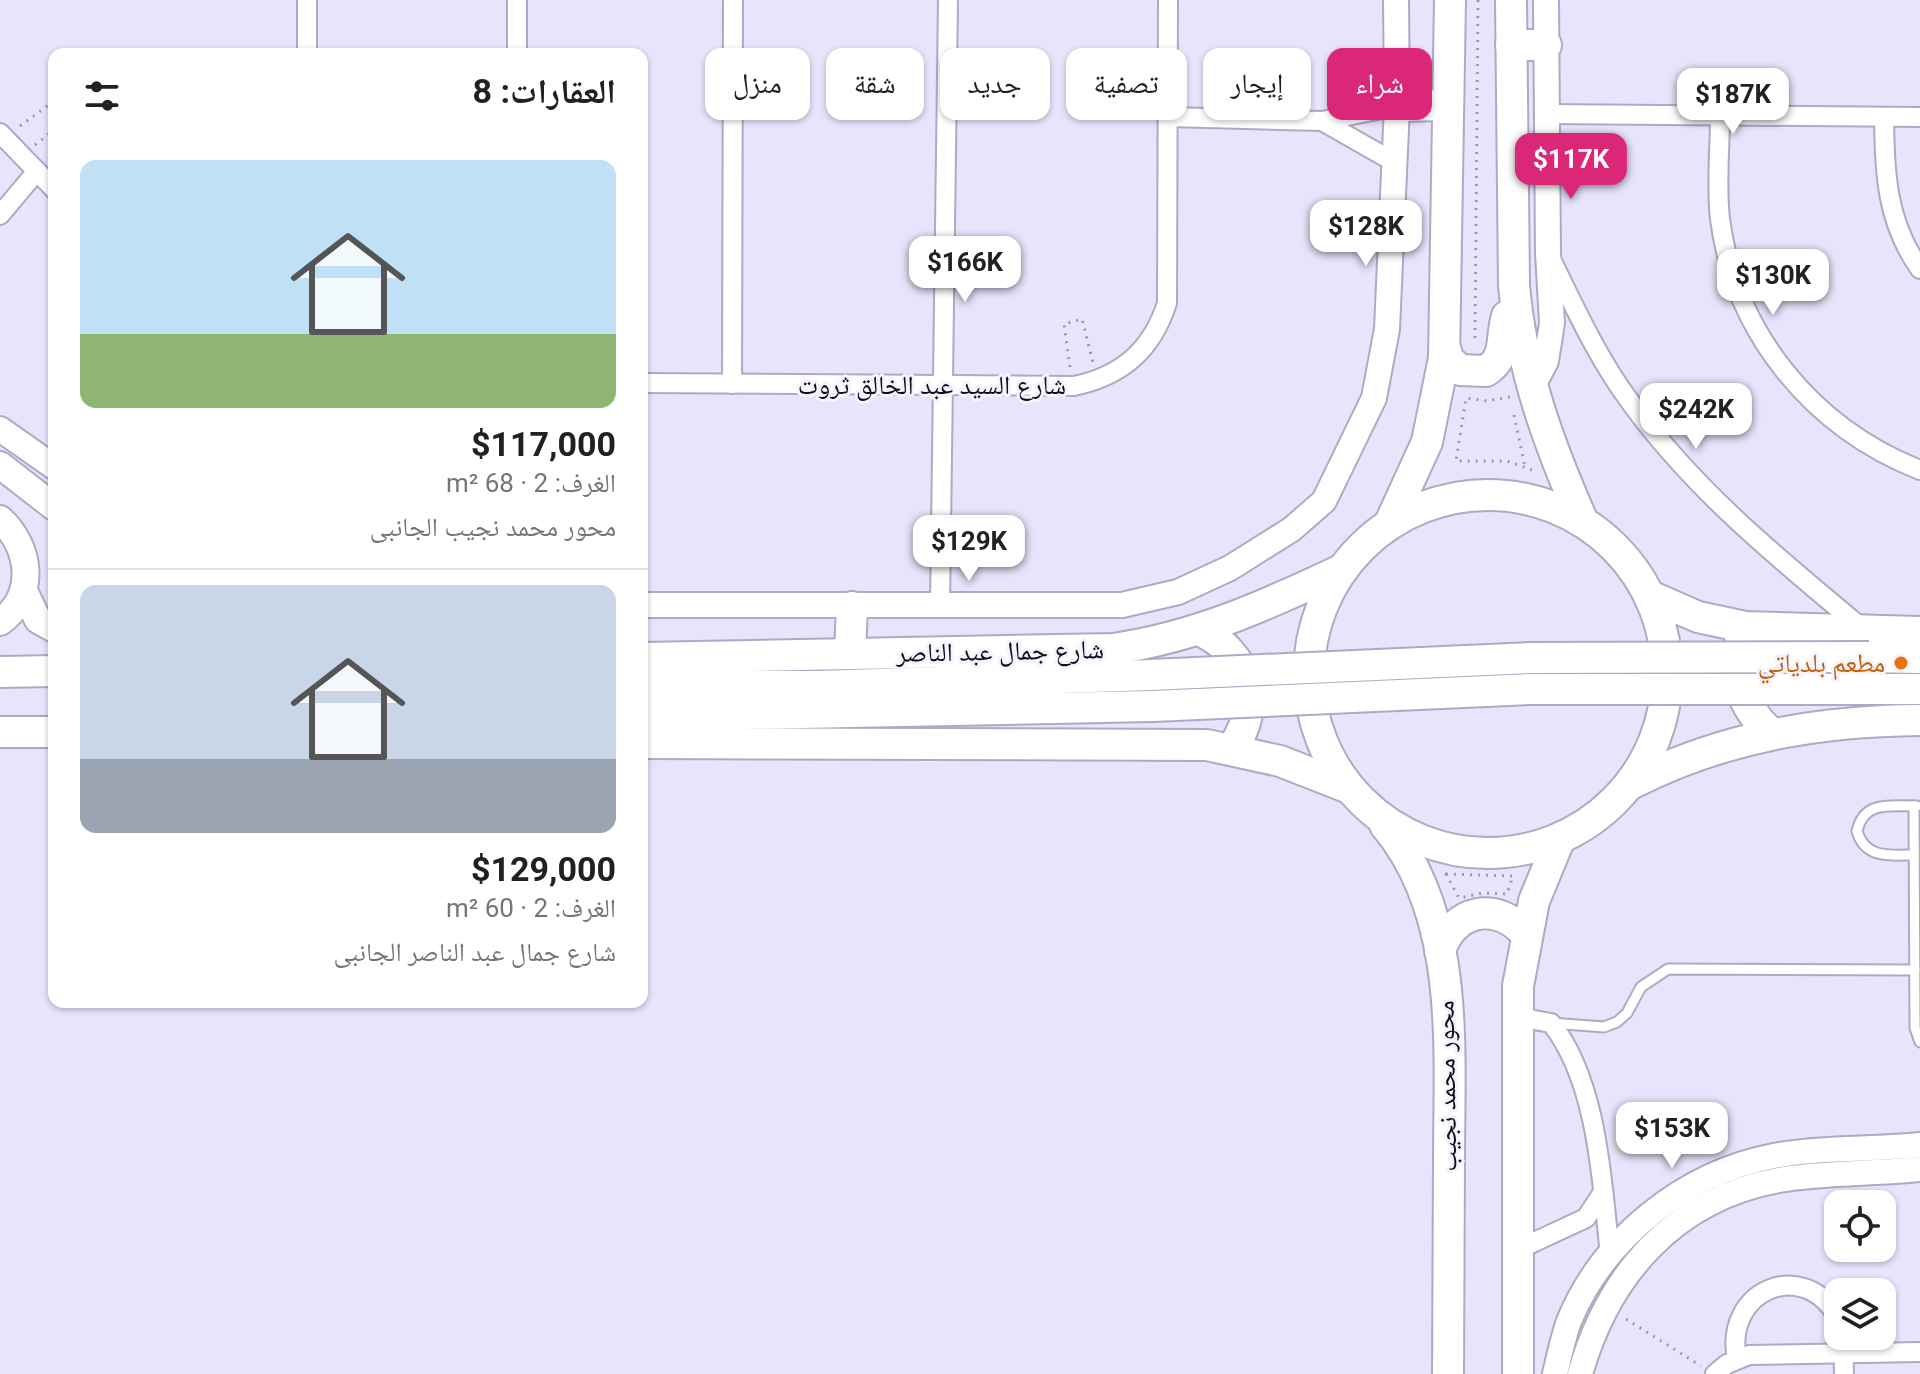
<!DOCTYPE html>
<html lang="ar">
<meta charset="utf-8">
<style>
body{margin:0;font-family:Roboto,"Noto Naskh Arabic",sans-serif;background:#f2f2f2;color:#202124;direction:rtl;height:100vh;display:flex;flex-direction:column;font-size:30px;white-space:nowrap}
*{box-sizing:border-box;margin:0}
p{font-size:26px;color:#757577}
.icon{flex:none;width:44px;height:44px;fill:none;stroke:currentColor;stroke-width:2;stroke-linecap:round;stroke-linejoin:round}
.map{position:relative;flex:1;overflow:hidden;direction:ltr}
.panel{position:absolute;left:48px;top:48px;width:600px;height:960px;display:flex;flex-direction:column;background:#fff;border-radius:16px;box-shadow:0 2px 6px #0004;direction:rtl}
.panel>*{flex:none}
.top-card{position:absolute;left:672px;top:48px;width:760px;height:72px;direction:rtl;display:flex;gap:16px}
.tools{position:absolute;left:1824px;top:1190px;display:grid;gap:16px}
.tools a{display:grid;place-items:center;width:72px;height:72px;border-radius:16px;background:#fff;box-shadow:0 2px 6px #0004;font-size:40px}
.price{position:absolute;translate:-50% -68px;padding:0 18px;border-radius:16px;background:#fff;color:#222;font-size:26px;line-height:52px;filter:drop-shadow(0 2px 4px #0008)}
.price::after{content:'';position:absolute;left:50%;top:48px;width:24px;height:18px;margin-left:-12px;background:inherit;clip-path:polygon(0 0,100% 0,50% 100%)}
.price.on{background:#db2777;color:#fff}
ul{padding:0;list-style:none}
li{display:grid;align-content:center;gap:16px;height:424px;padding:0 32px}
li+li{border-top:2px solid #e0e0e0}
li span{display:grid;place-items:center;height:248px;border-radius:16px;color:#555}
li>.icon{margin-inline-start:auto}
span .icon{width:144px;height:144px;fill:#fffc;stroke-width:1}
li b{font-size:34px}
h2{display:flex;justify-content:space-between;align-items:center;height:96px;padding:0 32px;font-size:34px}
.chip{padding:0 28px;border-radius:16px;background:#fff;box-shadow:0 2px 6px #0004;font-size:28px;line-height:72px}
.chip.on{background:#db2777;color:#fff}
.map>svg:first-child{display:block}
</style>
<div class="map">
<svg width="1920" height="1374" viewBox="0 0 1920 1374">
<rect width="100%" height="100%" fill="#e7e4fb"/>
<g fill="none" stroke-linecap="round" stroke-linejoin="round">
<defs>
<g id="service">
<path d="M1914,806L1915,1028L1920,1042"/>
<path d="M1914,855C1889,855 1865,859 1857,831C1864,800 1891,806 1917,806"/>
<path d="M1551,1023L1604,1027L1617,1022L1627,1013L1641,987L1668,969L1915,970"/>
</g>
<g id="minor">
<path d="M307,0V54"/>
<path d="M517,0V54"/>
<path d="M1546,114L1920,117"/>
<path d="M1720,115C1720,149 1716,186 1720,219C1735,334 1813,428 1920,470"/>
<path d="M1168,117L1322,121L1397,106"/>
<path d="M1884,117C1885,174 1886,221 1920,269"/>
<path d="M1322,121L1394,162"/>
<path d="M0,133L54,189"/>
<path d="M0,215L37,171"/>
<path d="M1551,259C1575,308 1598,359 1631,403C1695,491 1780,560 1863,629"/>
<path d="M642,383L1074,386C1122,376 1152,350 1167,303L1168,0"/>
<path d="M732,384L733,0"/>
<path d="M940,607L948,0"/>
<path d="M1517,1017L1551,1023C1598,1082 1602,1183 1610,1255"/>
<path d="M1517,1250L1586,1218L1603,1192"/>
<path d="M1843,1336L1844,1374"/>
<path d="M1737,1359C1723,1290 1804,1256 1838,1318"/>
<path d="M1715,1374L1727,1364L1749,1355L1920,1352"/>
</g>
<g id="tertiary">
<path d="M1532,388L1546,361L1552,323L1548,253L1546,0"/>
<path d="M0,429L54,467"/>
<path d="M642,605H1122L1178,592L1230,568L1292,529L1324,501L1374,398L1387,329L1397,106L1396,0"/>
<path d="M1555,1374C1559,1357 1563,1338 1569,1321C1604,1237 1685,1173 1774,1156C1821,1147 1872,1150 1920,1145"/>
<path d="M1580,1374C1608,1275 1674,1199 1779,1180C1825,1172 1874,1174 1920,1169"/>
</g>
<g id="secondary">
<path d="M0,465L54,507"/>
<path d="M0,519C31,547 37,596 0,622"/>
<path d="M25,593L38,620L54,629"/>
</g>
<g id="primary">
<path d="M1511,0L1514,285C1521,369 1549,445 1583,522"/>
<path d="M1511,45H1546"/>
<path d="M1397,106L1448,105"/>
<path d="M1445,347L1448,359L1460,370L1486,371C1508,357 1500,338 1507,316"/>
<circle cx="1488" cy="674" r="179"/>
<path d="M1389,525L1427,442L1444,358L1450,0"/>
<path d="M1650,596L1698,617L1745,627L1920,632"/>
<path d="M1201,631C1248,653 1263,706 1232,748"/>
<path d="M1743,633C1728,671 1742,708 1772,734"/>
<path d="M850,653L852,607"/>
<path d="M1869,657L1920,658"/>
<path d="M642,658L1113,649C1196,637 1267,605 1343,569"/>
<path d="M0,672L54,671"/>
<path d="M642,686H819L1151,675"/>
<path d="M1873,689H1920"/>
<path d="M642,716L1153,706"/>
<path d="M0,732H54"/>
<path d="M642,743L1207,745L1280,761L1349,788"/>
<path d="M1631,784C1722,737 1819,721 1920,720"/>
<path d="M1385,825C1461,915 1449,1050 1449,1160C1449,1231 1448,1303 1448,1374"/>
<path d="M1440,951C1454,909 1496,901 1525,933"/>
<path d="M1518,1374V986L1534,901L1560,838"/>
</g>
</defs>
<use href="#service" stroke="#aeaac4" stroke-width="13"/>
<use href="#minor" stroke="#aeaac4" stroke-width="22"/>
<use href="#tertiary" stroke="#aeaac4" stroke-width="28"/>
<use href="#secondary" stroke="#aeaac4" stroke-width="30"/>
<use href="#primary" stroke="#aeaac4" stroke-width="34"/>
<g stroke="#9b99ab" stroke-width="3" stroke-dasharray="2 6" stroke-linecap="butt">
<path d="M1478,0L1475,337L1478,343"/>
<path d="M20,126L54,101"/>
<path d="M35,145L54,130"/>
<path d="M1070,367L1064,324L1082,319L1093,363"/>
<path d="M1510,397L1487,401L1466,398L1456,461H1507L1535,471"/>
<path d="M1514,415L1525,467"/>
<path d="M1446,874L1513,876L1507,894L1483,893L1459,898Z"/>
<path d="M1626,1319L1701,1366"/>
</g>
<use href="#service" stroke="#fff" stroke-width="9"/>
<use href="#minor" stroke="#fff" stroke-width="18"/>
<use href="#tertiary" stroke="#fff" stroke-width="24"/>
<use href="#secondary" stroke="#fff" stroke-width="26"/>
<use href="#primary" stroke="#fff" stroke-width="30"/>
<defs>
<g id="primary-bridge">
<path d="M1151,675L1530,658L1869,657"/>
<path d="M1153,706L1531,689H1873"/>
</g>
</defs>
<use href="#primary-bridge" stroke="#aeaac4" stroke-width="34" stroke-linecap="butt"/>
<use href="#primary-bridge" stroke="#fff" stroke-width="30"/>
</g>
<circle fill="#e8710a" stroke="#f5f3fe" stroke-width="3" cx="1901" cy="663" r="8"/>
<g text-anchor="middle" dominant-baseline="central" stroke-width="6" stroke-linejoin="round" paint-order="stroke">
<g font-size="26" fill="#100f18" stroke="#f5f3fe">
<text x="932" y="385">شارع السيد عبد الخالق ثروت</text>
<text transform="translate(1000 651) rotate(-1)">شارع جمال عبد الناصر</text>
<text transform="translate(1446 1086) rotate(-91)">محور محمد نجيب</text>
</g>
<g font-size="26" fill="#c56008" stroke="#f5f3fe" text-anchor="end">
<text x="1885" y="663">مطعم بلدياتي</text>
</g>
</g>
</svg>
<div class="tools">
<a><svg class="icon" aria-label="locate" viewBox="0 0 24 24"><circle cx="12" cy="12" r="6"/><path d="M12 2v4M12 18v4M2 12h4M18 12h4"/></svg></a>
<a><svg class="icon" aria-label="layers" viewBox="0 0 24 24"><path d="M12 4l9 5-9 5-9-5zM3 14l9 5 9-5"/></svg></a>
</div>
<b class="price" style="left:1733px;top:136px">$187K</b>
<b class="price on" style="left:1571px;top:201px">$117K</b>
<b class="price" style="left:1366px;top:268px">$128K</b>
<b class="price" style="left:965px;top:304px">$166K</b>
<b class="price" style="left:1773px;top:317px">$130K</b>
<b class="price" style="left:1696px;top:451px">$242K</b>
<b class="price" style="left:969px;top:583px">$129K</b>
<b class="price" style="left:1672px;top:1170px">$153K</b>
<div class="top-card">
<a class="chip on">شراء</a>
<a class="chip">إيجار</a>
<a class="chip">تصفية</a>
<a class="chip">جديد</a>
<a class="chip">شقة</a>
<a class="chip">منزل</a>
</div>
<section class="panel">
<h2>العقارات: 8<svg class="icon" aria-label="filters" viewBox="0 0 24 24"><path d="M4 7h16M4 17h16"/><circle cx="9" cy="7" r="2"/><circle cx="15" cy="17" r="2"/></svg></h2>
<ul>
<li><span style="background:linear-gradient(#bfe0f5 70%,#8fb573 0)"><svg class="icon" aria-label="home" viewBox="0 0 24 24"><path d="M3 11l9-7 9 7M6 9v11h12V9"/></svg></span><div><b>$117,000</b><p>الغرف: 2 · 68 m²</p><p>محور محمد نجيب الجانبى</p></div></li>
<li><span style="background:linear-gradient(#c9d6e8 70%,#9aa5b1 0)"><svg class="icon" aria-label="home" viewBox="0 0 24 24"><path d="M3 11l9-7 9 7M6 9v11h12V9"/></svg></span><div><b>$129,000</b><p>الغرف: 2 · 60 m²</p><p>شارع جمال عبد الناصر الجانبى</p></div></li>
</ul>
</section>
</div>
